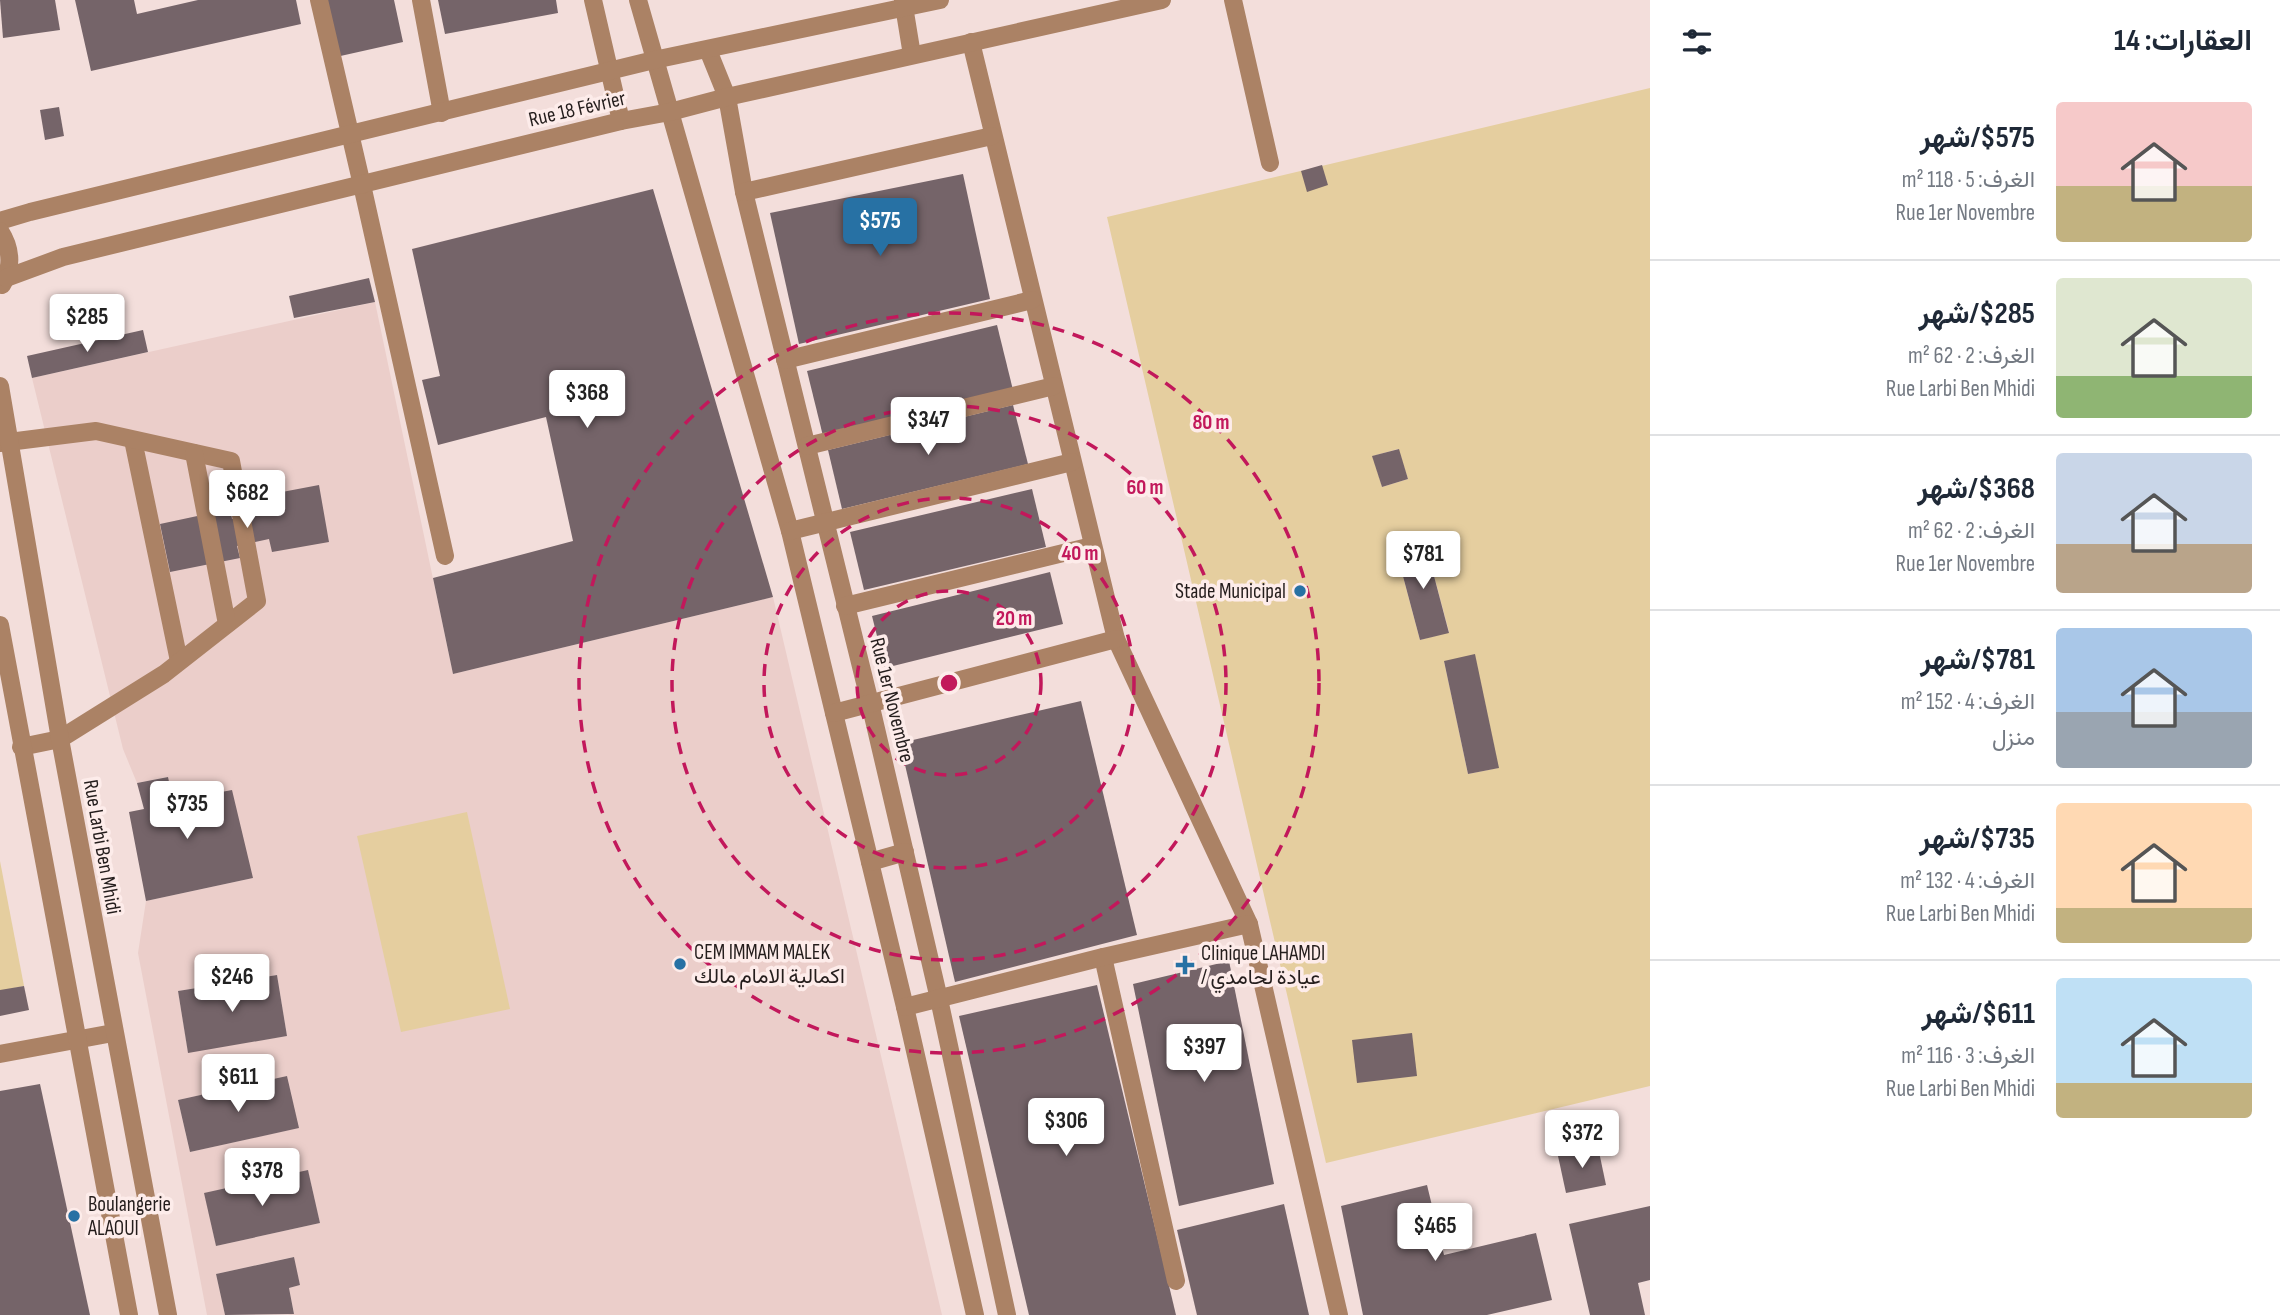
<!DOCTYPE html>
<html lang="ar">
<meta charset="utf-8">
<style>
body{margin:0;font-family:"Sofia Sans Condensed",Vazirmatn,sans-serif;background:#f2f2f3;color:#1f2937;direction:rtl;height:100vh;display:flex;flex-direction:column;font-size:26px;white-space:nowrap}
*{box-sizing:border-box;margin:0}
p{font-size:23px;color:#747a83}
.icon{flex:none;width:38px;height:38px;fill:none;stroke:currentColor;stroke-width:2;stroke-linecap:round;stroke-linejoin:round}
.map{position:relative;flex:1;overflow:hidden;direction:ltr}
.panel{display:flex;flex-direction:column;background:#fff;width:630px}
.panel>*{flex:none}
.price{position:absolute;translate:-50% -60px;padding:0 16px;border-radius:7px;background:#fff;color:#222;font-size:23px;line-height:46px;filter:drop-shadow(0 2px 4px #0008)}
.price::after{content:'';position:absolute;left:50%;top:42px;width:21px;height:16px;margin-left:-10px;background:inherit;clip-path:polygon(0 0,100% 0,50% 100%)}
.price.selected{background:#2771a4;color:#fff}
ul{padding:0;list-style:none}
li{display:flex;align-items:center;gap:21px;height:175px;padding:0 28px}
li+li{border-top:2px solid #e0e1e3}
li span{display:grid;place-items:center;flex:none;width:196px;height:140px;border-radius:7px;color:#555}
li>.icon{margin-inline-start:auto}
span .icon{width:84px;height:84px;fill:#fffc;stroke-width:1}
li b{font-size:30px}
h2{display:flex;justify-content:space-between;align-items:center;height:84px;padding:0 28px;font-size:30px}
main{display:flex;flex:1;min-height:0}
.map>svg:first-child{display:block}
</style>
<main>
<section class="panel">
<h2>العقارات: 14<svg class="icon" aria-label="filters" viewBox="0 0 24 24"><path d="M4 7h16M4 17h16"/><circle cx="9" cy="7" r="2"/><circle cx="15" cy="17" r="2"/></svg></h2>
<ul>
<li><span style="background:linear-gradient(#f6c9c9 60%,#c2b280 0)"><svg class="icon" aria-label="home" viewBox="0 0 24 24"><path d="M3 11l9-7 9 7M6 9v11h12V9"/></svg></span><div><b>$575/شهر</b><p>الغرف: 5 · 118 m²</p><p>Rue 1er Novembre</p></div></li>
<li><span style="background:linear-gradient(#dfe7d0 70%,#8fb573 0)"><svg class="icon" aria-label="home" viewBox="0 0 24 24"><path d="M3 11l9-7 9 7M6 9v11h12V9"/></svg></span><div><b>$285/شهر</b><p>الغرف: 2 · 62 m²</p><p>Rue Larbi Ben Mhidi</p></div></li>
<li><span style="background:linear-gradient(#c9d6e8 65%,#b9a48a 0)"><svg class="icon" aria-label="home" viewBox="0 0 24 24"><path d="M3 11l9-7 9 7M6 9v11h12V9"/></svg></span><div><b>$368/شهر</b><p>الغرف: 2 · 62 m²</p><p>Rue 1er Novembre</p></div></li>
<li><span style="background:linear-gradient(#a9c7e8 60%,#9aa5b1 0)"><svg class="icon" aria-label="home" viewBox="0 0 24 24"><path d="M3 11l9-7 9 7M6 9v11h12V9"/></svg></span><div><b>$781/شهر</b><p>الغرف: 4 · 152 m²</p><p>منزل</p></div></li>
<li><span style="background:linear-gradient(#ffd9b3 75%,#c2b280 0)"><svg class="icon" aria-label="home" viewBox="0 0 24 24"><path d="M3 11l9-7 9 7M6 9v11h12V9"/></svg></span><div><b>$735/شهر</b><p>الغرف: 4 · 132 m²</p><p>Rue Larbi Ben Mhidi</p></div></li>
<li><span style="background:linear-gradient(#bfe0f5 75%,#c2b280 0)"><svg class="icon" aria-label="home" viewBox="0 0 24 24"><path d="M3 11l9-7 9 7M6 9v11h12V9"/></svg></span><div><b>$611/شهر</b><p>الغرف: 3 · 116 m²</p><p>Rue Larbi Ben Mhidi</p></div></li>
</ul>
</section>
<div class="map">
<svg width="1650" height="1315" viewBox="0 0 1650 1315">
<rect width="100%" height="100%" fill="#f3dedb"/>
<path fill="#ebceca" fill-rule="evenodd" d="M375,302L453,674L773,597L942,1315H288L294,1313L289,1288L300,1285L293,1257L216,1274L225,1315H207L138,953L146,901L253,878L173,801L167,777L137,783L123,749L32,378ZM277,975L287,1036L188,1052L178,991ZM287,1076L298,1128L190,1152L178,1100ZM308,1171L320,1223L216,1246L205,1193Z"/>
<g fill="#e5ce9f" fill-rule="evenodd">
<path d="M1650,88V1086L1326,1163L1107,217ZM1398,449L1408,479L1382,487L1373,456ZM1425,542L1449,632L1420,640L1396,550ZM1444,661L1498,768L1468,774Z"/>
<path d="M467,812L510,1009L401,1032L357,836Z"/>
<path d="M0,861L24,986L0,991Z"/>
</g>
<g fill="#756469">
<path d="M0,0H55L60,30L3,38Z"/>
<path d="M75,0H134L137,14L198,0H296L301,24L91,71Z"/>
<path d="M323,0H394L403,42L336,57Z"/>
<path d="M438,0H556L558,13L445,34Z"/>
<path d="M59,107L64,136L45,140L40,110Z"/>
<path d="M1322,165L1328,185L1307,192L1301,171Z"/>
<path d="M963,174L990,299L799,344L770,213Z"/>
<path d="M653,189L773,597L453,674L433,578L573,541L546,417L438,445L422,380L440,376L412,249Z"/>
<path d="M369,278L375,302L294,318L289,296Z"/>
<path d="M997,325L1013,390L823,436L807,371Z"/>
<path d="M143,330L148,352L32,378L27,356Z"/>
<path d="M1013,405L1028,464L842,509L828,450Z"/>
<path d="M1399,449L1408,479L1382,487L1372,456Z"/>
<path d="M319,485L329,542L272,552L269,539L237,546L240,558L170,572L160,524L230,509L232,519L264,513L261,496Z"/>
<path d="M1032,489L1046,547L864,590L850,532Z"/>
<path d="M1425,542L1449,633L1420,640L1396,550Z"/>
<path d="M1050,572L1063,624L885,668L872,616Z"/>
<path d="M1475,654L1499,768L1468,774L1444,661Z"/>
<path d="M1081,701L1137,935L955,982L900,743Z"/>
<path d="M168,777L173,801L232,790L253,878L146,901L129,812L144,809L137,783Z"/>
<path d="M1229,961L1274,1184L1179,1206L1133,984Z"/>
<path d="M277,975L287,1036L188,1053L178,991Z"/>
<path d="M1097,985L1176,1315H1029L959,1016Z"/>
<path d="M24,986L29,1010L0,1016V990Z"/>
<path d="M1412,1033L1417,1076L1357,1083L1352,1040Z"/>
<path d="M287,1076L299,1128L190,1152L178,1100Z"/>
<path d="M40,1084L90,1315H0V1091Z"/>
<path d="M1598,1147L1606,1185L1566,1193L1558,1156Z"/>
<path d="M308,1170L320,1223L216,1246L204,1193Z"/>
<path d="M1427,1185L1444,1255L1536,1233L1552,1300L1487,1315H1363L1341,1206Z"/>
<path d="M1284,1204L1309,1315H1197L1177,1230Z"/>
<path d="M1650,1206V1280L1638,1283L1645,1315H1590L1569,1224Z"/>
<path d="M294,1257L300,1285L289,1288L294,1314L225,1315L216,1274Z"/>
</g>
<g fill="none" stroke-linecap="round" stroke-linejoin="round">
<path stroke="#ab8265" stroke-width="18" d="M362,185L445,556"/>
<g stroke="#ab8265" stroke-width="18">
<path d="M319,0L362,185"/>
<path d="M421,0L442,113"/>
<path d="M593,0L621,121"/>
<path d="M638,0L790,531L905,1007L975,1315"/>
<path d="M903,0L912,55"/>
<path d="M1233,0L1270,163"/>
<path d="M971,42L1116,639L1249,924L1339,1315"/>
<path d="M708,50L727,97L744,192L870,703L939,999L1007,1315"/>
<path d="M744,192L992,136"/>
<path d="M785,360L1032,300"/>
<path d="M133,440L179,661"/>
<path d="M0,443L96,431L231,461L257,601L164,674L60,739L21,747"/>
<path d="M807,446L1054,386"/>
<path d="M194,453L227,624"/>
<path d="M790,531L1072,462"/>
<path d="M845,606L1092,546"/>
<path d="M834,713L1116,639"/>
<path d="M870,862L905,852"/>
<path d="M1103,957L1176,1281"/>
<path d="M905,1007L1103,957L1249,924"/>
<path d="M0,1054L113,1033"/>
</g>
<g stroke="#ab8265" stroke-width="18">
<path d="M0,221L30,212L654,60L940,0"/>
<path d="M0,231C11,248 13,267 2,285"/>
<path d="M6,278L63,257L621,121L670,112L727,97L1162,0"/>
<path d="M0,386L60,739L168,1315"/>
<path d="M0,625L129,1315"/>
</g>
</g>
<g fill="none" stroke="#c2185b" stroke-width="3.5" stroke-dasharray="12 9">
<circle cx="949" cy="683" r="92"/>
<circle cx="949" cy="683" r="185"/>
<circle cx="949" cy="683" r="277"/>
<circle cx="949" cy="683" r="370"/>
</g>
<g fill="#2771a4" stroke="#fdecea" stroke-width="2.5">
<circle cx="1300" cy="591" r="7"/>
<circle cx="680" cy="964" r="7"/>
<path d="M1181.5 954.5h7v7h7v7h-7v7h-7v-7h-7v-7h7z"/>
<circle cx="74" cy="1216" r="7"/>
</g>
<g text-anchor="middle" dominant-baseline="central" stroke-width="7" stroke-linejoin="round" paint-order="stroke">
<g font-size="21" fill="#241d1c" stroke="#fdecea">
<text transform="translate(577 109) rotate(-13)">Rue 18 Février</text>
<text transform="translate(892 700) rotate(76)">Rue 1er Novembre</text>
<text transform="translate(102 847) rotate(80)">Rue Larbi Ben Mhidi</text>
</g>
<g font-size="21" fill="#241d1c" stroke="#fdecea" text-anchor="start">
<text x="1286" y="591" text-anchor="end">Stade Municipal</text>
<text x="694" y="952">CEM IMMAM MALEK<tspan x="694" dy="24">اكمالية الامام مالك</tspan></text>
<text x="1201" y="953">Clinique LAHAMDI<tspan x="1201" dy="24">/ عيادة لحامدي</tspan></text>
<text x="88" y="1204">Boulangerie<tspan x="88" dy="24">ALAOUI</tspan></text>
</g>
</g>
<circle cx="949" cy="683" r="10" fill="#c2185b" stroke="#fdecea" stroke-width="3.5"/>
<g font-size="21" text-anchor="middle" font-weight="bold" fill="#c2185b" stroke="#fdecea" stroke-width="7" stroke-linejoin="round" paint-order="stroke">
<text x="1211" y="429">80 m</text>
<text x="1145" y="494">60 m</text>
<text x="1080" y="560">40 m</text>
<text x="1014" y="625">20 m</text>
</g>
</svg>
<b class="price selected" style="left:880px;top:258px">$575</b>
<b class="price" style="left:87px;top:354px">$285</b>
<b class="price" style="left:587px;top:430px">$368</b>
<b class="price" style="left:928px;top:457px">$347</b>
<b class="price" style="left:247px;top:530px">$682</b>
<b class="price" style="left:1423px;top:591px">$781</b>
<b class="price" style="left:187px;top:841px">$735</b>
<b class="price" style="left:232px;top:1014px">$246</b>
<b class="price" style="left:1204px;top:1084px">$397</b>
<b class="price" style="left:238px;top:1114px">$611</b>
<b class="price" style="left:1066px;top:1158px">$306</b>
<b class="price" style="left:1582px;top:1170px">$372</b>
<b class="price" style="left:262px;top:1208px">$378</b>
<b class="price" style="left:1435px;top:1263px">$465</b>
</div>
</main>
